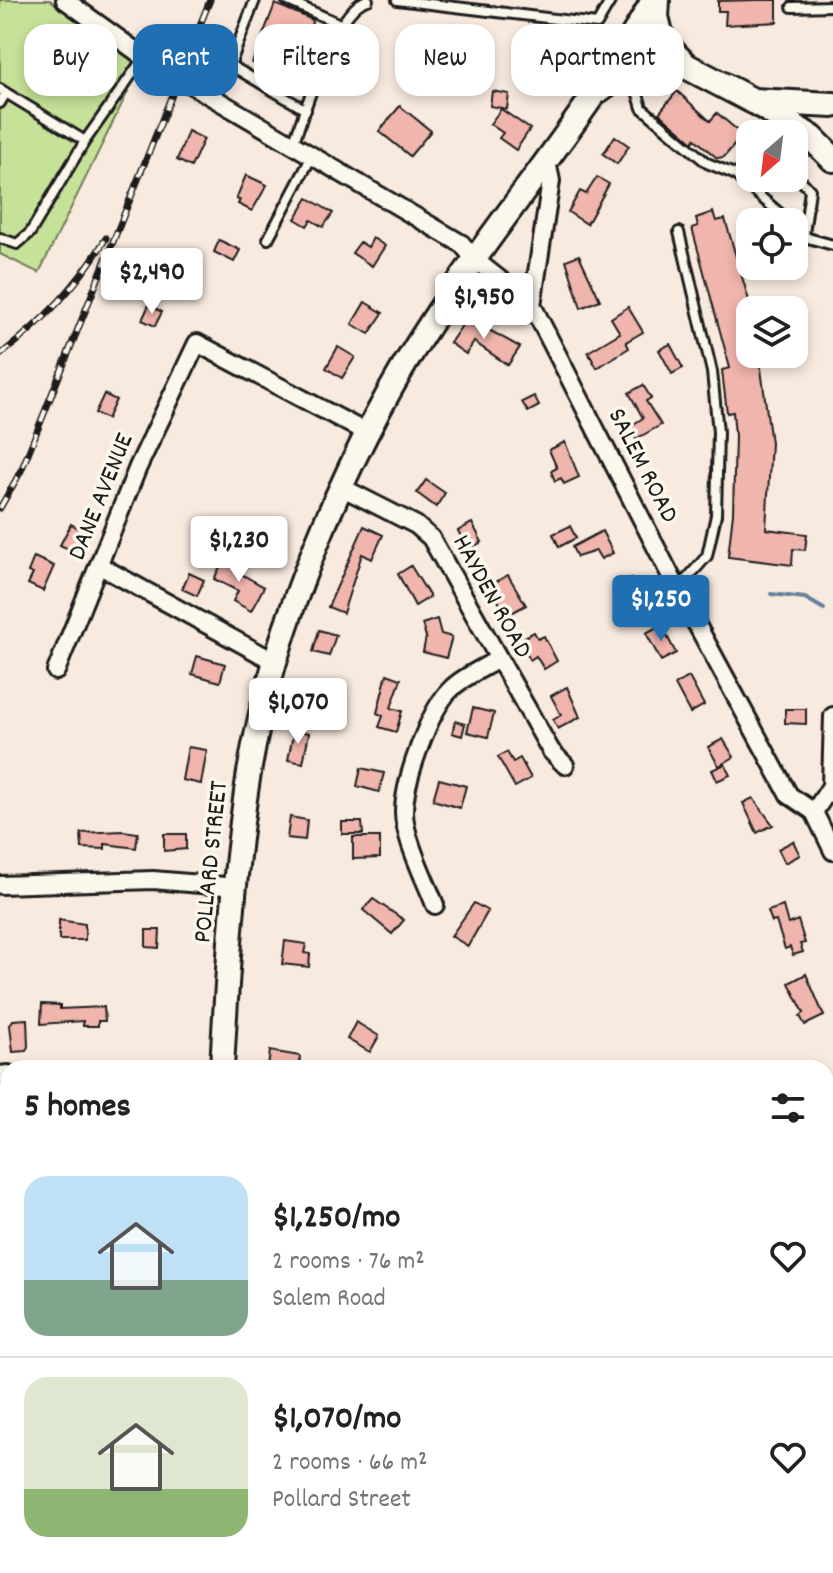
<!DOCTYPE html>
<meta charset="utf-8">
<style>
body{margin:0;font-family:Dekko,sans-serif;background:#f2f2f2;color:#222;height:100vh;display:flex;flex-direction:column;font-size:30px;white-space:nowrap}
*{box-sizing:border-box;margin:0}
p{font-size:26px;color:#767676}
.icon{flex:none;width:44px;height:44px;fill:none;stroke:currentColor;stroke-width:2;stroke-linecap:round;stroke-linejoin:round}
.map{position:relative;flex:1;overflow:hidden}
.details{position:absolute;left:0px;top:1060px;width:834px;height:514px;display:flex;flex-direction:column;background:#fff;border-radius:24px 24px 0 0;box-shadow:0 4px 12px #0003}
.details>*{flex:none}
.guide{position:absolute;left:24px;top:24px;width:786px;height:72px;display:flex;gap:16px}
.needle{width:52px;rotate:208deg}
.fabs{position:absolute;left:736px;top:120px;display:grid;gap:16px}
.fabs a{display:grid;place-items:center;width:72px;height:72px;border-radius:16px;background:#fff;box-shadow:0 4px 12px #0003;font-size:40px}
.price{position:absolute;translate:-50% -68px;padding:0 18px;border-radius:8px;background:#fff;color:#222;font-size:26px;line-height:52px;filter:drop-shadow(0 2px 4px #0008)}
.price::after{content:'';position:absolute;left:50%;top:48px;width:24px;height:18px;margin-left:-12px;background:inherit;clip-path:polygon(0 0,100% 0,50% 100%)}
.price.active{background:#1f6fb2;color:#fff}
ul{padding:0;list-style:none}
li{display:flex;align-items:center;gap:24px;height:200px;padding:0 24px}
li+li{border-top:2px solid #e0e0e0}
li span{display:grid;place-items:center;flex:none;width:224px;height:160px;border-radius:24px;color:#555}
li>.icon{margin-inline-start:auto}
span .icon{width:96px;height:96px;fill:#fffc;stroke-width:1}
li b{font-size:34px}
h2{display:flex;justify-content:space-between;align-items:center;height:96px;padding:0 24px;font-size:34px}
.pill{padding:0 28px;border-radius:24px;background:#fff;box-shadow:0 4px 12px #0003;font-size:28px;line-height:72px}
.pill.active{background:#1f6fb2;color:#fff}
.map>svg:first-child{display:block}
</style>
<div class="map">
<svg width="833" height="1573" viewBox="0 0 833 1573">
<rect width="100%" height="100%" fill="#f9eadf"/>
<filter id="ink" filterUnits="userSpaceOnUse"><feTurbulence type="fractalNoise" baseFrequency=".0125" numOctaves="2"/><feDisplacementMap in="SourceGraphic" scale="16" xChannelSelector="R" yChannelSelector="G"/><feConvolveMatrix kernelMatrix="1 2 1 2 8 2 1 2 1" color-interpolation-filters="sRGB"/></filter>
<g filter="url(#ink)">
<path fill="#c6e198" stroke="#717e5a" stroke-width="2" d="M0,0H50L141,65L39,273L0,254Z"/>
<g fill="#97c4f1" stroke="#66819c" stroke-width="2">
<path d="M833,1341V1492L826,1499V1347Z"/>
<path d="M563,1566H761L754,1573H561Z"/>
</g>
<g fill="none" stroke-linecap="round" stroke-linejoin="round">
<path stroke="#66819c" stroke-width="4" d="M771,594L805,598L824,609"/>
</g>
<g fill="#f0b5ad" stroke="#1c1c1c" stroke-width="2">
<path d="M755,0H777V22L725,25L726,11H718V1Z"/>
<path d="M275,4L313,20L290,78L252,63Z"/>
<path d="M492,91L509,94L507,109L490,106Z"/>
<path d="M677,91L710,121L717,113L743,135L724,157L717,158L695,139L693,142L659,113Z"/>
<path d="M400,106L431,131L410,156L379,131Z"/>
<path d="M501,109L530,129L516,150L499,138L503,133L490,124Z"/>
<path d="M188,131L204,139L191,167L177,160Z"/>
<path d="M615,136L629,146L617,164L603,154Z"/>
<path d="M246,175L267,185L252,211L238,204L240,200L236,199Z"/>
<path d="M597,177L609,184L587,224L568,212L580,191L586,194Z"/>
<path d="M308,198L333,213L323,227L311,220L307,226L295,219Z"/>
<path d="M713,212L716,221L725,219L750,304V354H759L771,443L766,529L807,534L805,550L793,549L792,565L728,557L733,513L735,436L733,412L727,413L722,370L730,368L692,228L698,226L696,218Z"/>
<path d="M373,238L385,246L372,266L352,253L360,242L368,247Z"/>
<path d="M219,240L240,250L234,262L214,252Z"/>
<path d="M579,255L600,300L581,308L566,260Z"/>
<path d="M365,302L383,313L369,334L352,324Z"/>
<path d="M149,305L162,312L155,326L142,320Z"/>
<path d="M628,307L643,332L626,342L629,348L597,368L588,352L620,333L611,318Z"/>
<path d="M467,318L520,347L508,365L474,342L466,354L450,343Z"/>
<path d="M670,344L683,368L672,374L659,350Z"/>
<path d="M338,347L355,357L342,378L326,368Z"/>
<path d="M643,385L651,398L646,401L661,425L636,439L629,427L643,418L629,393Z"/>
<path d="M104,394L116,400L107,419L95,413Z"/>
<path d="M534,396L539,406L528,412L522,402Z"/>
<path d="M565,442L579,477L564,484L561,478L555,481L551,471L557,468L549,450Z"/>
<path d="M426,480L445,493L436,507L417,493Z"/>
<path d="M472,523L482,542L468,549L458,531Z"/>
<path d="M71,524L85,532L75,552L60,545Z"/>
<path d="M364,526L383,535L372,559L362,554L343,613L328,607Z"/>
<path d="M570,526L576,538L559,547L553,534Z"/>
<path d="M602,531L613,553L601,559L596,551L577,557L572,547Z"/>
<path d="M34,557L54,566L43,591L28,584L33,574L28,572Z"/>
<path d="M225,557L241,565L238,572L264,587L251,611L233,601L238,591L214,579Z"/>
<path d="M411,566L430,597L415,606L398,574Z"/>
<path d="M189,573L204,580L197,596L182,589Z"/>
<path d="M508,575L526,605L506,616L498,600L490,598V585Z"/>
<path d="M631,578L646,601L633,608L619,584Z"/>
<path d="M437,619L441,634L452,637L446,658L423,652L426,637L422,624Z"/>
<path d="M661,625L676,653L661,661L646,633Z"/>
<path d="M319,630L336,635L329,656L313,652Z"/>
<path d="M534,632L538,639L544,636L557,661L544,669L536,656L530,660L519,640Z"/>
<path d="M197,656L225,664L220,682L192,674Z"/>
<path d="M387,674L401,679L391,708L402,711L396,732L379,727L383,716L377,713Z"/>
<path d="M689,677L704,705L690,713L675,685Z"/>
<path d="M305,684L321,688L315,710L299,705Z"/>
<path d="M567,687L580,717L558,729L553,720L561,715L551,696Z"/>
<path d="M473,708L494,713L488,737L467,732Z"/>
<path d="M785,709H806V724L785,723Z"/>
<path d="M455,721L465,724L462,736L452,733Z"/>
<path d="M294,730L309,733L303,763L288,760Z"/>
<path d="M723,739L734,757L719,766L708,747Z"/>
<path d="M188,747L207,750L201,784L182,780Z"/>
<path d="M507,752L513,762L520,758L531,778L515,787L498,757Z"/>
<path d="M725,764L730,775L717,781L712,770Z"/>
<path d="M361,768L384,773L379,792L357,786Z"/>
<path d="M439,779L466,786L460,808L433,800Z"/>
<path d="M753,798L773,825L757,833L743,803Z"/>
<path d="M290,817L307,820L305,840L287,838Z"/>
<path d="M342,822H362L363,834H342Z"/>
<path d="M123,831L138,833L136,848L105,844V849L82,848L81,833Z"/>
<path d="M164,834H186V849L164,851Z"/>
<path d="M353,837H380V858L353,859Z"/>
<path d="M793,841L800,855L785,863L778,849Z"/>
<path d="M373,899L404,920L392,934L363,910Z"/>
<path d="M474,903L488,911L468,946L451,936Z"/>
<path d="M783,906L788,924L798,920L805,943L800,944L803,952L793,955L790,947L785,949L776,921L772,922L768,911Z"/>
<path d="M59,920L85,924V940H59Z"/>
<path d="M146,930H160L159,948L146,947Z"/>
<path d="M285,941L306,944L304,953L310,954L309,967L282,964Z"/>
<path d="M806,974L824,1016L805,1025L800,1016L804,1013L789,983Z"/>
<path d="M42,1004L60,1005V1009L104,1007L105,1021H98V1026H83V1021L41,1024Z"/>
<path d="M27,1019L28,1046L26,1051L13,1052L10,1025L13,1020Z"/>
<path d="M356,1022L379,1036L370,1052L347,1039Z"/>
<path d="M270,1051L300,1056L299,1068H268Z"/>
</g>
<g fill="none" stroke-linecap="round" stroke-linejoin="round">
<defs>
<g id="lane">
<path d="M255,0L230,65L306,110"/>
<path d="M286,0L340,24"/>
<path d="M397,0L597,24L611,0"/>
<path d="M792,7L833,6"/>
<path d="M632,74L642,108L707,163L734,174L790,222"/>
<path d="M0,89L6,93L0,103"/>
<path d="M85,141L144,57"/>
<path d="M293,144C305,112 335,7 368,0"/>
<path d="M799,178L810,190L804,234"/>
<path d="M794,226L808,238L833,245"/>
<path d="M0,238L17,244L30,233L85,141L6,93"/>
<path d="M268,239L312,156"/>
<path d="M678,589L707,556L716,515L718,432L712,372L679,232"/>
<path d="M43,1566L44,1573"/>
</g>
<g id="street">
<path d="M65,0L144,57L462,244L474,259L532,305L678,590L789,795L814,812L833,851"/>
<path d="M532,305L551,181L547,162"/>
<path d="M343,488L416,525L431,538L551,751L565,765"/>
<path d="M100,566L277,663"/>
<path d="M56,671L138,467L197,343L369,434"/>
<path d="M814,812L831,786L833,716"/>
<path d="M0,885L153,880L236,887"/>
<path d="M435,905C426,881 404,838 404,812C404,782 429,709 452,688C464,676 484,668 498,659"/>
<path d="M0,1075L8,1074"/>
<path d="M0,1237H8"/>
<path d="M0,1422L8,1421"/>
</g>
<g id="secondary">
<path d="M222,1068C227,976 233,883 246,792C268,636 348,448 434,318C505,210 590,113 653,0"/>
<path d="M0,1547L8,1545"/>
<path d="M211,1566L212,1573"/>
</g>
<g id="primary">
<path d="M657,0L656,17L662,41L686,66L753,101L833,105"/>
<path d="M597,91C627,69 649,60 686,66"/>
<path d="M759,104L812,138L833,159"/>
</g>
</defs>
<use href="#lane" stroke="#1c1c1c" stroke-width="14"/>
<use href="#street" stroke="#1c1c1c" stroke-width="22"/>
<use href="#secondary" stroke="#1c1c1c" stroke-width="28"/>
<use href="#primary" stroke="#1c1c1c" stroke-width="30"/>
<use href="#lane" stroke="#fbf7ec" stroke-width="8"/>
<use href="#street" stroke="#fbf7ec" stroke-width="16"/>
<use href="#secondary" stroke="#fbf7ec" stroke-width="22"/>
<use href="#primary" stroke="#fbf7ec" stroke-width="24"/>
<defs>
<g id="rail">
<path d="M0,355C44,321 78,285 106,238"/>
<path d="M0,508L21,471L210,0"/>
</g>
</defs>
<use href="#rail" stroke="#1c1c1c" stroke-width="7"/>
<use href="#rail" stroke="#fbf7ec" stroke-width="4" stroke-dasharray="12" stroke-linecap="butt"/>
</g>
</g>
<g text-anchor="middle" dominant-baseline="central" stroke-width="7" stroke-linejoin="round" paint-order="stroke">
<g font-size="26" fill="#1c1c1c" stroke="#fbf7ec">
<text transform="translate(642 466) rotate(63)">SALEM ROAD</text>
<text transform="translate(102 497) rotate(-68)">DANE AVENUE</text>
<text transform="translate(491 597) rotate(61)">HAYDEN ROAD</text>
<text transform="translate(212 862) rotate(-84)">POLLARD STREET</text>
</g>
</g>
</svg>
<div class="fabs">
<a><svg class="needle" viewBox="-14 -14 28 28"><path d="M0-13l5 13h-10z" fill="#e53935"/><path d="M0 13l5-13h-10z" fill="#767676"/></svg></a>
<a><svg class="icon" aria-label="locate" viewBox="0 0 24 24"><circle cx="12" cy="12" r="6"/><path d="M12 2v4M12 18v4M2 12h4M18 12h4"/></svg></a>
<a><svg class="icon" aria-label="layers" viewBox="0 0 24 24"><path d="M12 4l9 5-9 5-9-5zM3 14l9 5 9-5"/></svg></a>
</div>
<b class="price" style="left:152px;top:316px">$2,490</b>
<b class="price" style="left:484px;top:341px">$1,950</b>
<b class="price" style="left:239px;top:584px">$1,230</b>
<b class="price active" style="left:661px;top:643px">$1,250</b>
<b class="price" style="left:298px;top:746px">$1,070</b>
<div class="guide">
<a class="pill">Buy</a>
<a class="pill active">Rent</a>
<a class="pill">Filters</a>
<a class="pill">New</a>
<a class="pill">Apartment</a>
</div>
<section class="details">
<h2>5 homes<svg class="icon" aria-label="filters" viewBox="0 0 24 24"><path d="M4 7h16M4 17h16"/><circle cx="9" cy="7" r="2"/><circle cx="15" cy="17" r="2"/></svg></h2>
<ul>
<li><span style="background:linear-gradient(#bfe0f5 65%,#7fa58c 0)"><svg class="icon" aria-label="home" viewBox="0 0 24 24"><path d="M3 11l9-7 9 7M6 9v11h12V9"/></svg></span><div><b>$1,250/mo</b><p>2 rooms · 76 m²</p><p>Salem Road</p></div><svg class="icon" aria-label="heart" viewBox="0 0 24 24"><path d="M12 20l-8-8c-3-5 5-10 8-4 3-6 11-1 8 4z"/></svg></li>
<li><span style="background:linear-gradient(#dfe7d0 70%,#8fb573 0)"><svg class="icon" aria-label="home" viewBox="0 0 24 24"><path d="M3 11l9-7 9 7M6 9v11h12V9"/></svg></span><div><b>$1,070/mo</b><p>2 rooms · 66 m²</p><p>Pollard Street</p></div><svg class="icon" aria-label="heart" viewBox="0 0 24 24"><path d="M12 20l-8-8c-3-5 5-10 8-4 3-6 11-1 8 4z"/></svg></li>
</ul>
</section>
</div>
